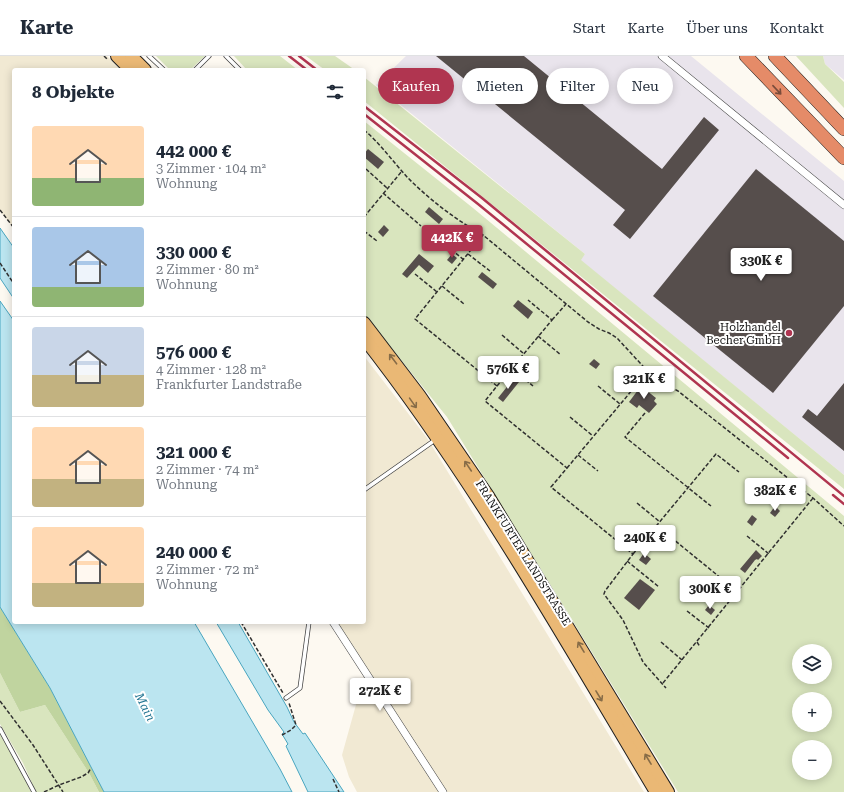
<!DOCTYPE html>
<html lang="de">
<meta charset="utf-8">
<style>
body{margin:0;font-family:"Roboto Serif",serif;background:#f6f6f7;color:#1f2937;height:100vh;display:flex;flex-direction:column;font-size:15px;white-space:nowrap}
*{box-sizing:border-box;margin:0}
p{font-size:13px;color:#747a83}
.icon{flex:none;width:22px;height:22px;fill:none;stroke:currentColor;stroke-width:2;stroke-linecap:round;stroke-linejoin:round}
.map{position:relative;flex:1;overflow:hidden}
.details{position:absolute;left:12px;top:12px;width:354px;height:556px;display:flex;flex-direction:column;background:#fff;border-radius:4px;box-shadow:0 2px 10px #0003}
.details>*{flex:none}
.banner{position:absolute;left:378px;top:12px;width:380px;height:36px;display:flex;gap:8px}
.buttons{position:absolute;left:792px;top:588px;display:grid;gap:8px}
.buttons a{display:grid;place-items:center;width:40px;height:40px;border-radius:50%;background:#fff;box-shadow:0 2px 10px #0003;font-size:20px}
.price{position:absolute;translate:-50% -34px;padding:0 9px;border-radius:4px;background:#fff;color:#222;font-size:13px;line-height:26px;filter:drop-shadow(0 1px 2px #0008)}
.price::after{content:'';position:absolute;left:50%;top:24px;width:12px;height:9px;margin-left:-6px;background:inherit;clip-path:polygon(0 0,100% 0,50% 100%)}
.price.current{background:#b03550;color:#fff}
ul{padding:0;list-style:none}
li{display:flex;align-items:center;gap:12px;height:100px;padding:0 20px}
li+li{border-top:1px solid #e0e1e3}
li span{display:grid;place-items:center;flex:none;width:112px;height:80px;border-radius:4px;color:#555}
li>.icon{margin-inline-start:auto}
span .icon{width:48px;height:48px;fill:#fffc;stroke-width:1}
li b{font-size:17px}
h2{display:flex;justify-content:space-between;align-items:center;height:48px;padding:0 20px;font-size:17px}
.tag{padding:0 14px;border-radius:18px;background:#fff;box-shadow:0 2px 10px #0003;font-size:14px;line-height:36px}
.tag.current{background:#b03550;color:#fff}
header{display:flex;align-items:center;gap:24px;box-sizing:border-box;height:56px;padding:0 20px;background:#fff;border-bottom:1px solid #e0e1e3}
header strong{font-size:19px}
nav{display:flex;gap:22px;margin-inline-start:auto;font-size:14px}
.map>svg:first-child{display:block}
</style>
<header>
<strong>Karte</strong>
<nav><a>Start</a><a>Karte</a><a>Über uns</a><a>Kontakt</a></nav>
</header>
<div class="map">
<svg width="844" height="736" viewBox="0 0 844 736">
<rect width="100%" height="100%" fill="#fdf9f1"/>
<g fill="#e9e4ec">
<path d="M406,0H691L844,125V419L580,204L585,198L376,29Z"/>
<path d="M823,0H844V24L825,8Z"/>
</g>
<g fill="#f1e9d3">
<path d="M0,0H107L121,14H14V173L0,155Z"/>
<path d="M364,300L427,382L644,736H357L349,721L342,699L364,620L329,566H364Z"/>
</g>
<g fill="#d9e5be" fill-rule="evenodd">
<path d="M156,0H205L190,14H170Z"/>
<path d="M234,0H280L298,14H247Z"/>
<path d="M306,0H335L355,14H325Z"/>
<path d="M796,0H823L825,8L844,26V52Z"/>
<path d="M364,21L585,198L581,204L844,419V433L364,45Z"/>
<path d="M364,65L473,152L844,460V736H678L447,361L364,258ZM799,595H825V621H799ZM799,643H825V669H799ZM799,691H825V717H799Z"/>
<path d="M0,617L20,656L45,649L89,717L99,736H36L23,707L0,668Z"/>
<path d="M0,678L19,711L31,736H0Z"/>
</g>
<path fill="#c0d49f" d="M0,551L50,632L104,736H99L89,717L45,649L20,656L0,617Z"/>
<g fill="#bbe5f0" stroke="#49a5bf">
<path d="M0,172L14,192V243L0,222Z"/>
<path d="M0,245L14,265V566H194L280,713L292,736H104L50,632L0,551Z"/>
<path d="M216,566H238L287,651L294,666L303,678L305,677L344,736H308L286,690L288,688L282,678L284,676L268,654Z"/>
</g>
<g fill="#564e4c">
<path d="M436,0H524L662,113L704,61L719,74L630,183L613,169L625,154Z"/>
<path d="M368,93L384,106L378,113L364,101V98Z"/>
<path d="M756,113L844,185V250L773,337L653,240Z"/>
<path d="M429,151L443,163L439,168L425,156Z"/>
<path d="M384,169L389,174L383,181L378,176Z"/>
<path d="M419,198L434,210L428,217L419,209L407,222L402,218Z"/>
<path d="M452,198L457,202L452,208L447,204Z"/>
<path d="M482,216L497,228L493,233L478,221Z"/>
<path d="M518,244L533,256L528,263L513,250Z"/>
<path d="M594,303L600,308L596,313L589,308Z"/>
<path d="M514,322L519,326L503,346L498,342Z"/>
<path d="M844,327V395L802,361L808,353L817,360Z"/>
<path d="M641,330L656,342L654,345L657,348L649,357L639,349L637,352L629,346Z"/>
<path d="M775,450L780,455L775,461L770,457Z"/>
<path d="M752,459L757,463L752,470L747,466Z"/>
<path d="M756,494L762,500L758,504L757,503L755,504L745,517L740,513Z"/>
<path d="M644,497L651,503L646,509L639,504Z"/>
<path d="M640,523L655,534L639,554L624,542Z"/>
<path d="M709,549L715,554L711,559L705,554Z"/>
</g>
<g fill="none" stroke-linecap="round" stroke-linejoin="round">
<defs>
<g id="service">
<path d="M149,0L164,14"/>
<path d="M226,0L240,14"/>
<path d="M195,14L209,0"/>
<path d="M364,434L435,384"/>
<path d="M286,642L300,632L309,566"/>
<path d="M0,673L34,736"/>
</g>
<g id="minor">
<path d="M662,0L844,149"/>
<path d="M333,566L443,736"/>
</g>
<g id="primary">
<path d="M117,0L131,14"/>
<path d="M131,0L145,14"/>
<path d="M364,267L419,339L488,440L668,736"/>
<path d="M364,282C475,424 564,582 656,736"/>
</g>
<g id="motorway">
<path d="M746,0L844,102"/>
<path d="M775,0L844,73"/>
</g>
</defs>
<use href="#service" stroke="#414141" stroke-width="5"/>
<use href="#minor" stroke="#414141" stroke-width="8"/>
<use href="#primary" stroke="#1f1f1f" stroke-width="14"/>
<use href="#motorway" stroke="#1f1f1f" stroke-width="14"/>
<g stroke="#303030" stroke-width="1.5" stroke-dasharray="4 2" stroke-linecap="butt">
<path d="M104,0L108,4"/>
<path d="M364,74C379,86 394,107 408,122C430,144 456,164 483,179L588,266L599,273L609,277L617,282L652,320L678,335L813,442L844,470"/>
<path d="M366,113L387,132"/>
<path d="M383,137L421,170"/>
<path d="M0,154L14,172"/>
<path d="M364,161L402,115"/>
<path d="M364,175L377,185"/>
<path d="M483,179L415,263L497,330L485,345L567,412L551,431L633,498L605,535L604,538L623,564L643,606L666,632"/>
<path d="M442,186L464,204"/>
<path d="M468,198L490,215"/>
<path d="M0,207L14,228"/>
<path d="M415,218L437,236"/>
<path d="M442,230L464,248"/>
<path d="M552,264L566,248"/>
<path d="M502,279L523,297"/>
<path d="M538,280L561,299"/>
<path d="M512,312L533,330"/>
<path d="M497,330L552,264L528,244"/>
<path d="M598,330L620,348"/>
<path d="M645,357L625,381L711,450"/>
<path d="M570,361L593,380"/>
<path d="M578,399L598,415"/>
<path d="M567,412L633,333L639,325L645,313"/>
<path d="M637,447L660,466"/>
<path d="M657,470L738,536"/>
<path d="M747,480L769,498"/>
<path d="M633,498L716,398L739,416"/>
<path d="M627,505L659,531"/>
<path d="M687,555L709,572"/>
<path d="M241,566L283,637"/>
<path d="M661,586L682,604"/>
<path d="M697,586L700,591"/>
<path d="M663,627L813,442"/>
<path d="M0,645L33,689L63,736"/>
<path d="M282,679L291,674L296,669L289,647"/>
<path d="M333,723L339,736"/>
<path d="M44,736L59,729L81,721L88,717L91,712"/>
</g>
<use href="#service" stroke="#fff" stroke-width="3.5"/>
<use href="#minor" stroke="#fff" stroke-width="7"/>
<use href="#primary" stroke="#eab875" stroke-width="12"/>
<use href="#motorway" stroke="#e58b68" stroke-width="13"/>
<g stroke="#b03550" stroke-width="2.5">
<path d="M289,0L307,14"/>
<path d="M299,0L317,14"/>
<path d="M364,50L482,142L844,440"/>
<path d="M364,58L478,148L788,402"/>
<path d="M833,439L844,448"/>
</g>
</g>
<defs><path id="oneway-shaft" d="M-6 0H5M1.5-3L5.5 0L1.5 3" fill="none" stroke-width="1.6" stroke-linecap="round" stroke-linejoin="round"/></defs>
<use stroke="#7a4c3b" href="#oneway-shaft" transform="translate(777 34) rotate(47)"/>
<g stroke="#876c47">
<use href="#oneway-shaft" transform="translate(393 303) rotate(-127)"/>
<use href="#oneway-shaft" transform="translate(413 347) rotate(55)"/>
<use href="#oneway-shaft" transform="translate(468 410) rotate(-124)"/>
<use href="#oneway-shaft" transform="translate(581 591) rotate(-121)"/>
<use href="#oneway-shaft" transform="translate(599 640) rotate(59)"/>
<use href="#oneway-shaft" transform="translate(648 703) rotate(-121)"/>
</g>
<circle fill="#b03550" stroke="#fff" stroke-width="1.5" cx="789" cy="277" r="4"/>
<g text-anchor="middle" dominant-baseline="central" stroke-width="4" stroke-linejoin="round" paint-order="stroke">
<g font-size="11" fill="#0e0e0e" stroke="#fff" text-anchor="end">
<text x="781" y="271">Holzhandel<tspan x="781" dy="13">Becher GmbH</tspan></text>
</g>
<g font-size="11" fill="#0e0e0e" stroke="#fff">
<text transform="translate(523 497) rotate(58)">FRANKFURTER LANDSTRASSE</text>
</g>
<g font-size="12" font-style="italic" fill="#247693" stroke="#fff">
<text transform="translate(145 651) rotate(63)">Main</text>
</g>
</g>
</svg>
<div class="buttons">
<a><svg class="icon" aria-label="layers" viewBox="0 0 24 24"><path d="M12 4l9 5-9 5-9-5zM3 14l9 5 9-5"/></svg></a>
<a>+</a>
<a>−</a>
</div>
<b class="price current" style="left:452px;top:203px">442K €</b>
<b class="price" style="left:761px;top:226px">330K €</b>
<b class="price" style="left:508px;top:334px">576K €</b>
<b class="price" style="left:644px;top:344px">321K €</b>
<b class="price" style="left:775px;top:456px">382K €</b>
<b class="price" style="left:645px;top:503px">240K €</b>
<b class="price" style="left:710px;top:554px">300K €</b>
<b class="price" style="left:380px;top:656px">272K €</b>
<div class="banner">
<a class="tag current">Kaufen</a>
<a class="tag">Mieten</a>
<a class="tag">Filter</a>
<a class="tag">Neu</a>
</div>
<section class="details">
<h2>8 Objekte<svg class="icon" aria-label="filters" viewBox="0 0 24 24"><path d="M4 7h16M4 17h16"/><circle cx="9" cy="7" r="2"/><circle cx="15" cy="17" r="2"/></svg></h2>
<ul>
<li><span style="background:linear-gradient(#ffd9b3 65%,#8fb573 0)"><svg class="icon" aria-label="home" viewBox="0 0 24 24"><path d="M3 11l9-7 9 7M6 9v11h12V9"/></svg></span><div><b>442 000 €</b><p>3 Zimmer · 104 m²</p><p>Wohnung</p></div></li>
<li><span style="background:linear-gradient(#a9c7e8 75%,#8fb573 0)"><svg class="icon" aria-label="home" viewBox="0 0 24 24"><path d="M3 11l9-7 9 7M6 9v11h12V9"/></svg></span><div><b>330 000 €</b><p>2 Zimmer · 80 m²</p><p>Wohnung</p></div></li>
<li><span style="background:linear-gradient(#c9d6e8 60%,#c2b280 0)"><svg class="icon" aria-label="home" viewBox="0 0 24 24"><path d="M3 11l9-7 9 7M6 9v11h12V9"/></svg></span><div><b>576 000 €</b><p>4 Zimmer · 128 m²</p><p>Frankfurter Landstraße</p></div></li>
<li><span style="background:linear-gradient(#ffd9b3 65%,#c2b280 0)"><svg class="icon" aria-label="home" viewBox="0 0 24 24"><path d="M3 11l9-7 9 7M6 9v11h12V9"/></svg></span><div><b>321 000 €</b><p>2 Zimmer · 74 m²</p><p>Wohnung</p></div></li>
<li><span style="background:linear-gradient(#ffd9b3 70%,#c2b280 0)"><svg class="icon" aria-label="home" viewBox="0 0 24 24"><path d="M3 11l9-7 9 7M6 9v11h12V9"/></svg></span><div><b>240 000 €</b><p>2 Zimmer · 72 m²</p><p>Wohnung</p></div></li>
</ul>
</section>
</div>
